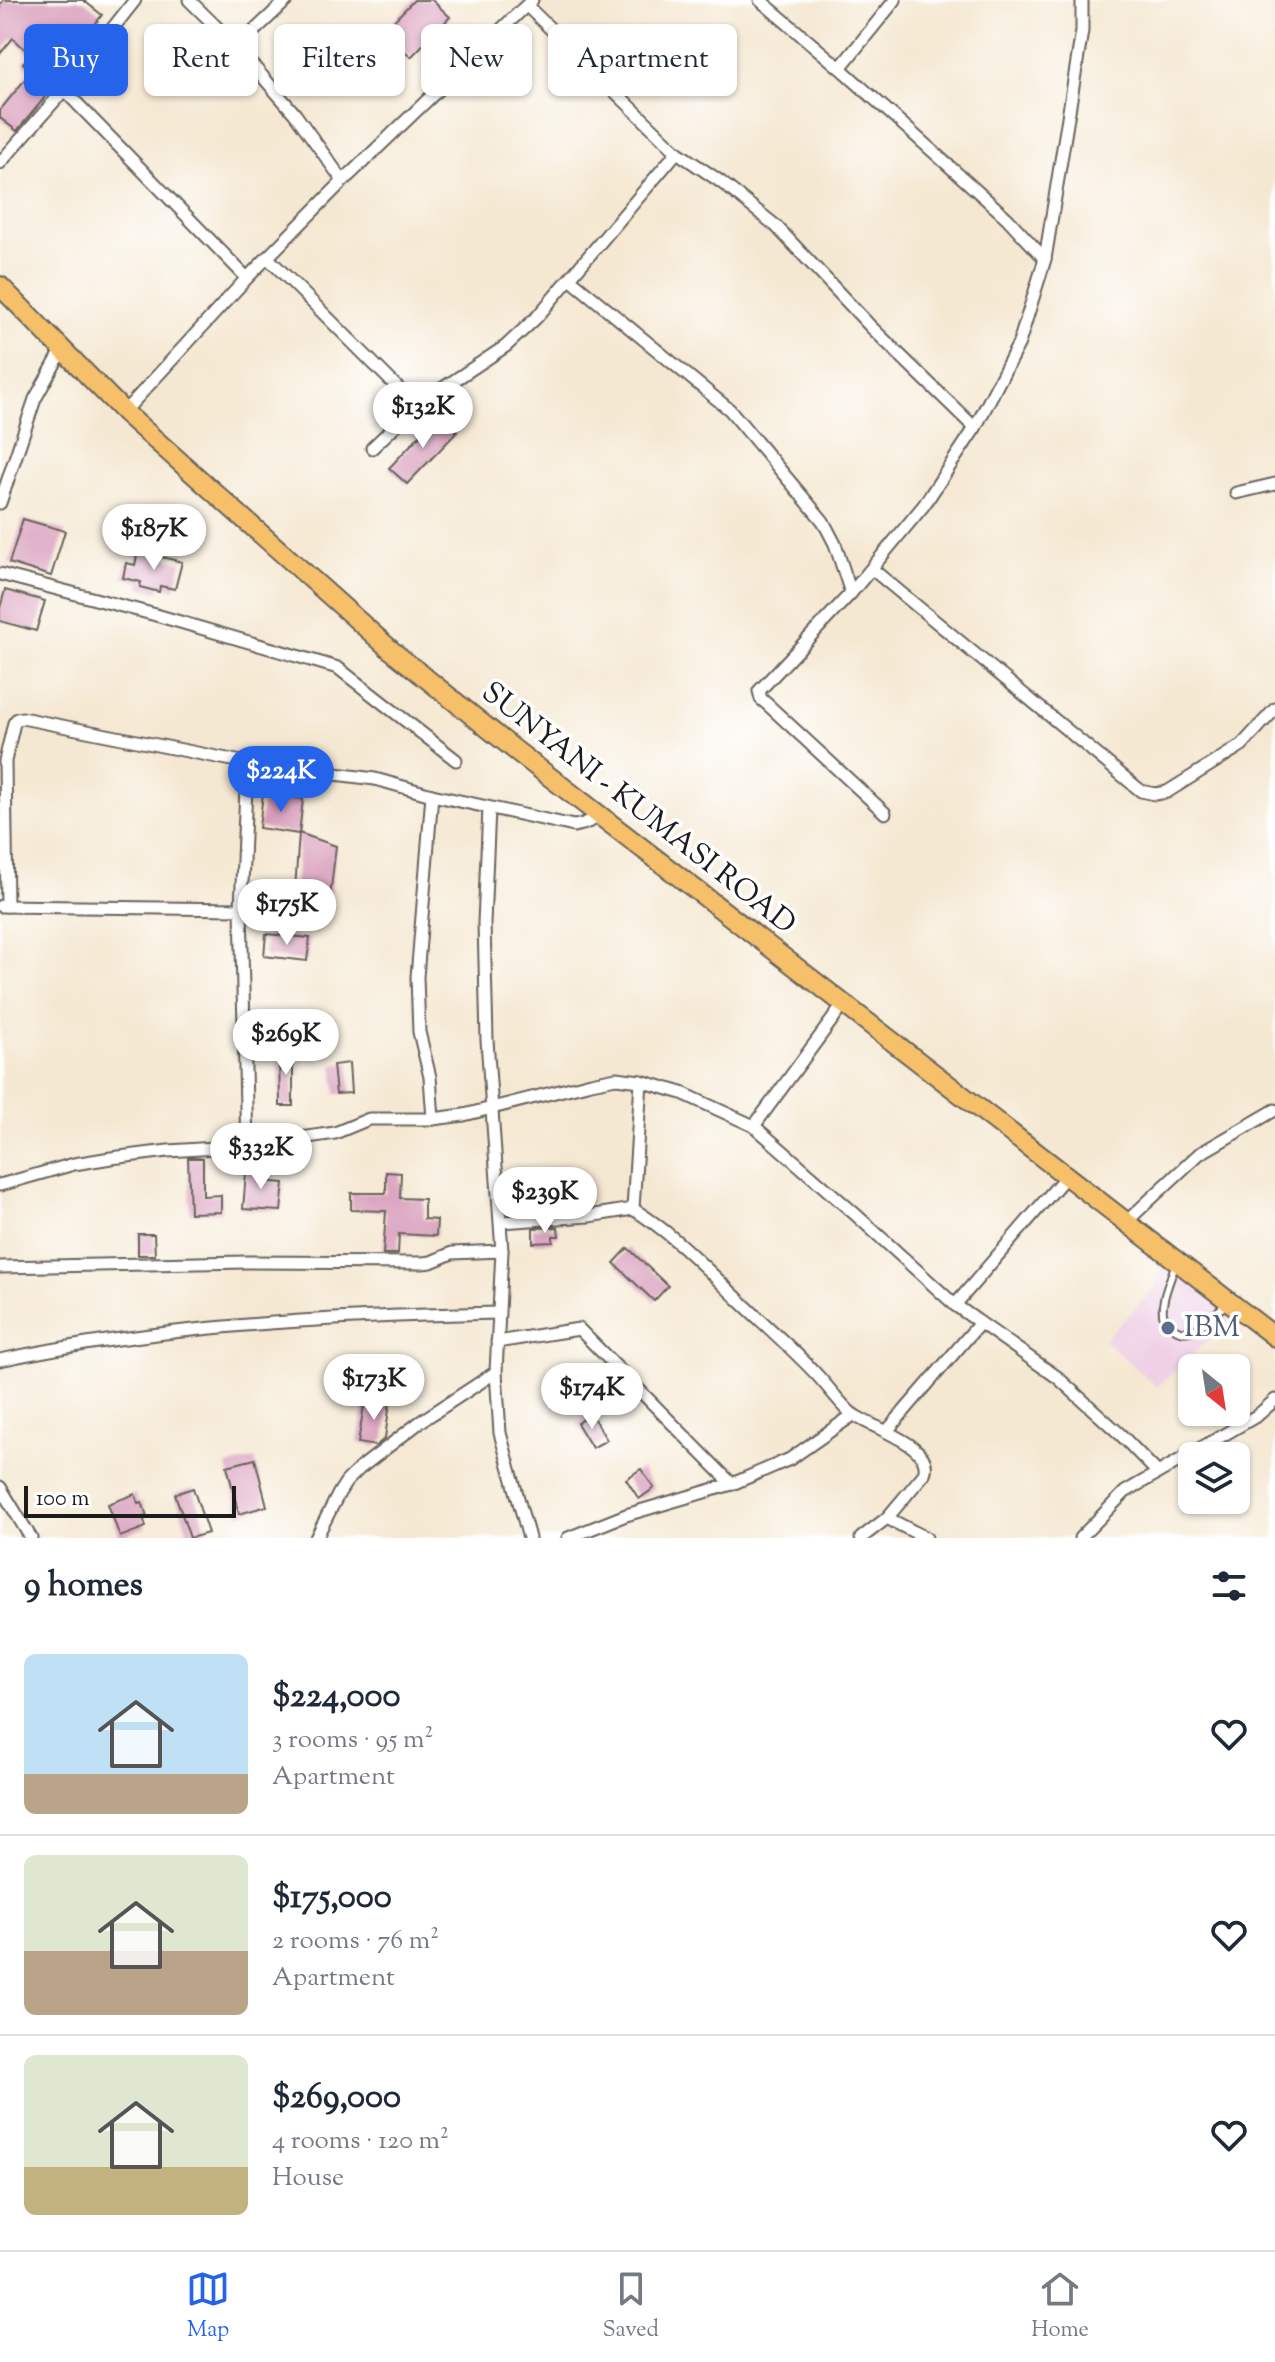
<!DOCTYPE html>
<meta charset="utf-8">
<style>
body{margin:0;font-family:"Sorts Mill Goudy",serif;background:#f2f2f3;color:#1f2937;height:100vh;display:flex;flex-direction:column;font-size:30px;white-space:nowrap}
*{box-sizing:border-box;margin:0}
p{font-size:26px;color:#747a83}
.icon{flex:none;width:44px;height:44px;fill:none;stroke:currentColor;stroke-width:2;stroke-linecap:round;stroke-linejoin:round}
.map{position:relative;height:1538px;overflow:hidden}
.details{display:flex;flex-direction:column;background:#fff;flex:1}
.details>*{flex:none}
.banner{position:absolute;left:24px;top:24px;width:800px;height:72px;display:flex;gap:16px}
.needle{width:52px;rotate:150deg}
.buttons{position:absolute;left:1178px;top:1354px;display:grid;gap:16px}
.buttons a{display:grid;place-items:center;width:72px;height:72px;border-radius:12px;background:#fff;box-shadow:0 2px 6px #0004;font-size:40px}
.scale{position:absolute;left:24px;bottom:20px;width:212px;box-sizing:border-box;padding-left:8px;border:4px solid #1c1c1c;border-top:0;font-size:22px;line-height:28px;white-space:nowrap;color:#1c1c1c;-webkit-text-stroke:6px #fff;paint-order:stroke}
.price{position:absolute;translate:-50% -68px;padding:0 18px;border-radius:28px;background:#fff;color:#222;font-size:26px;line-height:52px;filter:drop-shadow(0 2px 4px #0008)}
.price::after{content:'';position:absolute;left:50%;top:48px;width:24px;height:18px;margin-left:-12px;background:inherit;clip-path:polygon(0 0,100% 0,50% 100%)}
.price.active{background:#2563eb;color:#fff}
ul{padding:0;list-style:none}
li{display:flex;align-items:center;gap:24px;height:200px;padding:0 24px}
li+li{border-top:2px solid #e0e1e3}
li span{display:grid;place-items:center;flex:none;width:224px;height:160px;border-radius:12px;color:#555}
li>.icon{margin-inline-start:auto}
span .icon{width:96px;height:96px;fill:#fffc;stroke-width:1}
li b{font-size:34px}
h2{display:flex;justify-content:space-between;align-items:center;height:96px;padding:0 24px;font-size:34px}
.tag{padding:0 28px;border-radius:12px;background:#fff;box-shadow:0 2px 6px #0004;font-size:28px;line-height:72px}
.tag.active{background:#2563eb;color:#fff}
.tab-bar{display:flex;justify-content:space-around;align-items:center;height:112px;border-top:2px solid #e0e1e3;background:#fff;font-size:22px;color:#747a83}
.tab-bar a{display:grid;justify-items:center;gap:4px}
.tab-bar .active{color:#2563eb}
.map>svg:first-child{display:block}
</style>
<div class="map">
<svg width="1275" height="1538" viewBox="0 0 1275 1538">
<rect width="100%" height="100%" fill="#fff"/>
<filter id="ink" filterUnits="userSpaceOnUse"><feTurbulence type="fractalNoise" baseFrequency=".0125" numOctaves="2"/><feDisplacementMap in="SourceGraphic" scale="16" xChannelSelector="R" yChannelSelector="G"/><feConvolveMatrix kernelMatrix="1 2 1 2 8 2 1 2 1" color-interpolation-filters="sRGB"/></filter>
<filter id="wash" filterUnits="userSpaceOnUse"><feTurbulence type="fractalNoise" baseFrequency=".006" numOctaves="4" result="noise"/><feDisplacementMap in="SourceGraphic" scale="32" xChannelSelector="R" yChannelSelector="G"/><feGaussianBlur stdDeviation="1.8" result="paint"/><feColorMatrix in="noise" values="0 0 0 0 0 0 0 0 0 0 0 0 0 0 0 0 0 1.4 0 .05"/><feComposite in="paint" operator="in"/></filter>
<g filter="url(#wash)">
<rect width="100%" height="100%" fill="#f5e8d2"/>
<path fill="#efd0e5" d="M1162,1260L1235,1315L1157,1387L1104,1340L1156,1287Z"/>
<g id="blocks">
<g fill="#d99ebc">
<path d="M4,0H83L102,15L88,33L94,38L17,131L0,118V110L32,71L23,63L31,55L13,38L0,54V5Z"/>
<path d="M414,0H432L450,17L411,57L384,31Z"/>
<path d="M439,415L457,432L407,484L389,468Z"/>
<path d="M23,519L65,531L51,576L9,563Z"/>
<path d="M138,551L182,562L175,589L160,586L159,592L140,587L141,582L123,578L126,563L135,565Z"/>
<path d="M5,590L45,601L36,631L0,621V608Z"/>
<path d="M263,794L303,799L299,834L259,828Z"/>
<path d="M299,833L336,846L329,905L294,904Z"/>
<path d="M266,934L310,938L307,961L264,956Z"/>
<path d="M293,1049V1106H280L279,1050Z"/>
<path d="M349,1063L351,1093L336,1094L333,1065Z"/>
<path d="M188,1158H203V1196L221,1195V1212L190,1213Z"/>
<path d="M247,1161L262,1162L261,1181L284,1183L281,1211L243,1209Z"/>
<path d="M386,1172L401,1173L400,1198L424,1199V1219L437,1220L436,1236L399,1234L398,1254H383L386,1211L351,1210V1193H386Z"/>
<path d="M558,1227L559,1236H553V1242L533,1243V1228Z"/>
<path d="M138,1234H154L155,1255H138Z"/>
<path d="M628,1248L668,1286L654,1301L614,1263Z"/>
<path d="M365,1399L390,1402L385,1438L376,1446L358,1443Z"/>
<path d="M591,1414L607,1440L592,1448L577,1423Z"/>
<path d="M255,1459L267,1506L239,1514L227,1466Z"/>
<path d="M641,1469L654,1488L639,1499L626,1479Z"/>
<path d="M193,1488L208,1533L190,1538L175,1494Z"/>
<path d="M135,1494L138,1503L142,1502L147,1516L143,1517L146,1527L120,1537L108,1504Z"/>
</g>
</g>
</g>
<g filter="url(#ink)">
<use href="#blocks" fill-opacity="0" stroke="#68635c" stroke-width="2"/>
<g fill="none" stroke-linecap="round" stroke-linejoin="round">
<defs>
<path id="service" d="M1175,1265C1171,1279 1161,1299 1163,1314C1164,1321 1169,1324 1174,1328C1192,1341 1212,1316 1226,1304"/>
<g id="minor">
<path d="M189,0L237,47L295,114L343,181"/>
<path d="M760,0L840,68L1007,218L1045,259"/>
<path d="M527,6L677,152L721,182L776,226L871,327L975,428"/>
<path d="M237,47L287,0"/>
<path d="M840,68L895,0"/>
<path d="M64,90L247,278"/>
<path d="M0,163L64,90L135,0"/>
<path d="M268,258L416,406"/>
<path d="M570,279L730,410L823,521L835,544L851,593"/>
<path d="M124,412L247,278L343,181L532,0"/>
<path d="M372,448L416,406L506,346L537,317L677,152"/>
<path d="M1236,493L1275,484"/>
<path d="M0,503L35,399L63,349"/>
<path d="M872,569L1141,791L1155,794L1167,792L1242,745L1275,709"/>
<path d="M0,574L156,615L338,668L456,760"/>
<path d="M247,763L241,909L247,1146"/>
<path d="M432,795L417,977L419,1032L430,1077L433,1119"/>
<path d="M489,808L484,923L487,1040L502,1251L496,1372L500,1433L529,1538"/>
<path d="M885,813L767,704L761,699L759,691L851,593L924,505L975,428L1019,343L1045,259L1082,31V0"/>
<path d="M1,906L241,909"/>
<path d="M7,906L5,761L14,723L17,719L22,718L247,763L375,779L432,795L574,826L583,824L602,816"/>
<path d="M754,1126L843,1005"/>
<path d="M0,1185L74,1164L111,1158L168,1151L247,1146L335,1133L369,1119H433L464,1115L591,1083L616,1078L641,1081L682,1093L754,1126L855,1214L955,1305L1057,1377L1121,1435L1157,1472"/>
<path d="M633,1209L641,1081"/>
<path d="M501,1222L589,1216L633,1209C673,1233 705,1268 739,1300C765,1325 793,1349 818,1376C829,1388 839,1402 850,1412C866,1427 936,1444 924,1474L887,1518L861,1538"/>
<path d="M1126,1222L1199,1154L1275,1110"/>
<path d="M0,1267L246,1262L422,1263L431,1262L452,1253L502,1251"/>
<path d="M955,1305L1067,1175"/>
<path d="M497,1342L579,1329L732,1484"/>
<path d="M0,1360C163,1325 331,1317 497,1313"/>
<path d="M887,1431L980,1323"/>
<path d="M0,1487L31,1538"/>
<path d="M887,1518L926,1538"/>
<path d="M316,1538L339,1493L346,1482L359,1469L420,1422L496,1372"/>
<path d="M568,1538L626,1515L732,1484L790,1459L853,1415"/>
<path d="M1080,1538L1125,1492L1258,1415L1275,1400"/>
</g>
<path id="primary" d="M0,286L124,412L391,650L515,750L1275,1337"/>
</defs>
<use href="#service" stroke="#68635c" stroke-width="10"/>
<use href="#minor" stroke="#68635c" stroke-width="15"/>
<use href="#primary" stroke="#68635c" stroke-width="22"/>
<use href="#service" stroke="#fff" stroke-width="6"/>
<use href="#minor" stroke="#fff" stroke-width="11"/>
<use href="#primary" stroke="#f6c06b" stroke-width="18"/>
</g>
</g>
<circle fill="#5c6f8a" stroke="#fff" stroke-width="3" cx="1168" cy="1328" r="8"/>
<g text-anchor="middle" dominant-baseline="central" stroke-width="7" stroke-linejoin="round" paint-order="stroke">
<g font-size="30" fill="#1c1c1c" stroke="#fff">
<text transform="translate(638 809) rotate(38)">SUNYANI - KUMASI ROAD</text>
</g>
<g font-size="30" fill="#4e5e75" stroke="#fff" text-anchor="start">
<text x="1184" y="1328">IBM</text>
</g>
</g>
</svg>
<div class="buttons">
<a><svg class="needle" viewBox="-14 -14 28 28"><path d="M0-13l5 13h-10z" fill="#e53935"/><path d="M0 13l5-13h-10z" fill="#747a83"/></svg></a>
<a><svg class="icon" aria-label="layers" viewBox="0 0 24 24"><path d="M12 4l9 5-9 5-9-5zM3 14l9 5 9-5"/></svg></a>
</div>
<div class="scale">100 m</div>
<b class="price" style="left:423px;top:450px">$132K</b>
<b class="price" style="left:154px;top:572px">$187K</b>
<b class="price active" style="left:281px;top:814px">$224K</b>
<b class="price" style="left:287px;top:947px">$175K</b>
<b class="price" style="left:286px;top:1077px">$269K</b>
<b class="price" style="left:261px;top:1191px">$332K</b>
<b class="price" style="left:545px;top:1235px">$239K</b>
<b class="price" style="left:374px;top:1422px">$173K</b>
<b class="price" style="left:592px;top:1431px">$174K</b>
<div class="banner">
<a class="tag active">Buy</a>
<a class="tag">Rent</a>
<a class="tag">Filters</a>
<a class="tag">New</a>
<a class="tag">Apartment</a>
</div>
</div>
<section class="details">
<h2>9 homes<svg class="icon" aria-label="filters" viewBox="0 0 24 24"><path d="M4 7h16M4 17h16"/><circle cx="9" cy="7" r="2"/><circle cx="15" cy="17" r="2"/></svg></h2>
<ul>
<li><span style="background:linear-gradient(#bfe0f5 75%,#b9a48a 0)"><svg class="icon" aria-label="home" viewBox="0 0 24 24"><path d="M3 11l9-7 9 7M6 9v11h12V9"/></svg></span><div><b>$224,000</b><p>3 rooms · 95 m²</p><p>Apartment</p></div><svg class="icon" aria-label="heart" viewBox="0 0 24 24"><path d="M12 20l-8-8c-3-5 5-10 8-4 3-6 11-1 8 4z"/></svg></li>
<li><span style="background:linear-gradient(#dfe7d0 60%,#b9a48a 0)"><svg class="icon" aria-label="home" viewBox="0 0 24 24"><path d="M3 11l9-7 9 7M6 9v11h12V9"/></svg></span><div><b>$175,000</b><p>2 rooms · 76 m²</p><p>Apartment</p></div><svg class="icon" aria-label="heart" viewBox="0 0 24 24"><path d="M12 20l-8-8c-3-5 5-10 8-4 3-6 11-1 8 4z"/></svg></li>
<li><span style="background:linear-gradient(#dfe7d0 70%,#c2b280 0)"><svg class="icon" aria-label="home" viewBox="0 0 24 24"><path d="M3 11l9-7 9 7M6 9v11h12V9"/></svg></span><div><b>$269,000</b><p>4 rooms · 120 m²</p><p>House</p></div><svg class="icon" aria-label="heart" viewBox="0 0 24 24"><path d="M12 20l-8-8c-3-5 5-10 8-4 3-6 11-1 8 4z"/></svg></li>
</ul>
</section>
<nav class="tab-bar">
<a class="active"><svg class="icon" aria-label="map" viewBox="0 0 24 24"><path d="M3 6l6-2 6 2 6-2v14l-6 2-6-2-6 2zM9 4v14M15 6v14"/></svg>Map</a>
<a><svg class="icon" aria-label="saved" viewBox="0 0 24 24"><path d="M7 4h10v16l-5-4-5 4z"/></svg>Saved</a>
<a><svg class="icon" aria-label="home" viewBox="0 0 24 24"><path d="M3 11l9-7 9 7M6 9v11h12V9"/></svg>Home</a>
</nav>
